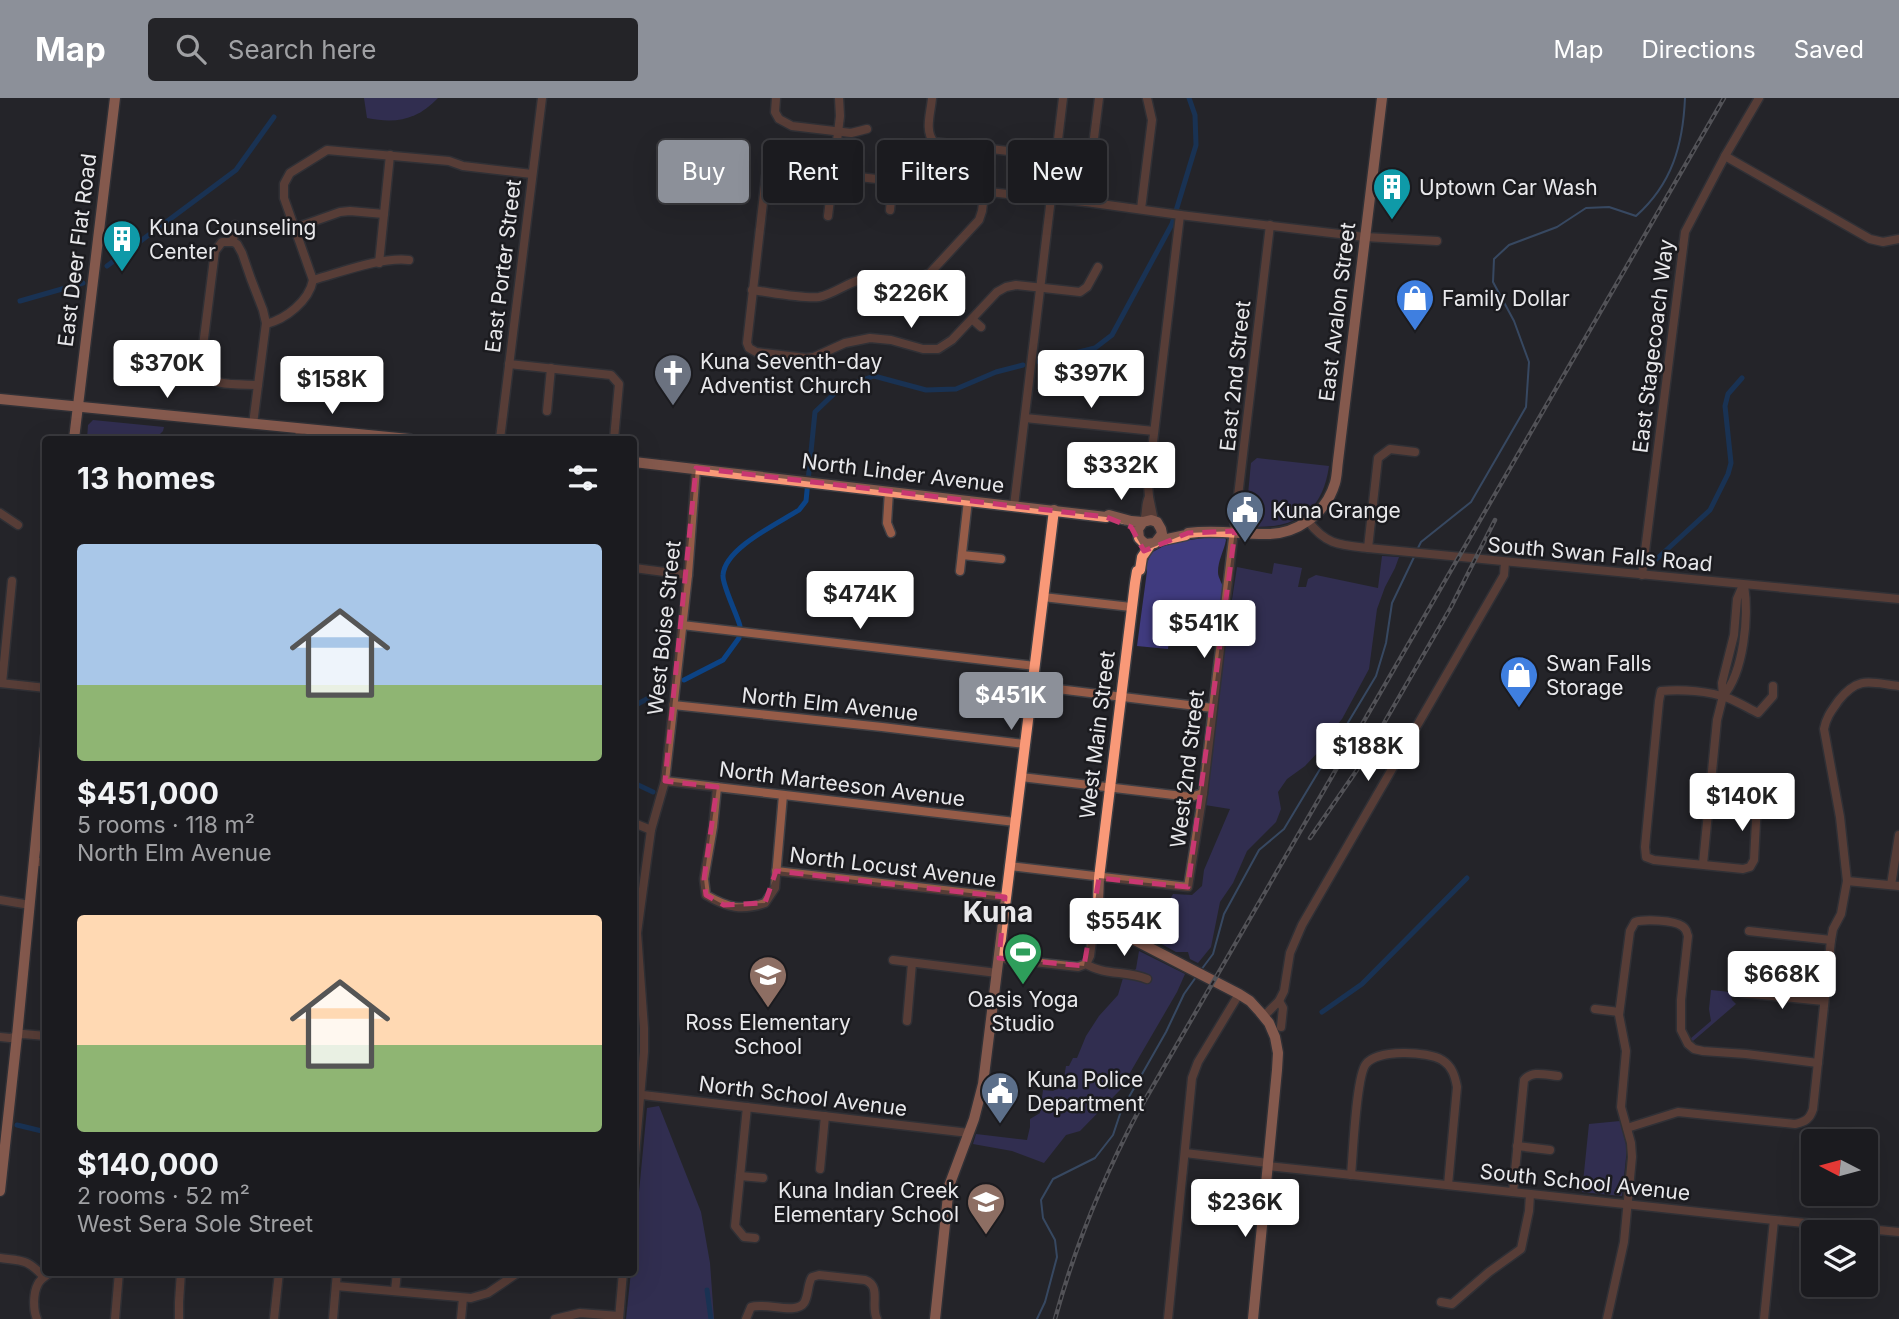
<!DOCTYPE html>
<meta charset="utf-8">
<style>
body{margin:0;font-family:Inter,sans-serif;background:#242428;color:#f1f3f6;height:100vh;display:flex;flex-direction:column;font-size:26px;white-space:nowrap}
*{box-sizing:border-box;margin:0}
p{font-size:23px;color:#a0a1a4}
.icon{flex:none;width:38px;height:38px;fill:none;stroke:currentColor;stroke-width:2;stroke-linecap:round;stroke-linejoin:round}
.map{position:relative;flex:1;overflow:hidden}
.details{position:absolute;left:42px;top:338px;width:595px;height:840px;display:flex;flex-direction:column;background:#1b1b1f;border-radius:7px;box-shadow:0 7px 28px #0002,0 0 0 2px #39393d}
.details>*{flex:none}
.banner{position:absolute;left:658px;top:42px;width:665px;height:63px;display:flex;gap:14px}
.needle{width:46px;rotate:276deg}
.controls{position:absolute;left:1801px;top:1031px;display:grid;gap:14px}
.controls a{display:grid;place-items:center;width:77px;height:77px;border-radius:7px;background:#1b1b1f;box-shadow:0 7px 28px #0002,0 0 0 2px #39393d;font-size:35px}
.price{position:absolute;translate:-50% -60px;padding:0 16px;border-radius:7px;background:#fff;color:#222;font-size:23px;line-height:46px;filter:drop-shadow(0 2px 4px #0008)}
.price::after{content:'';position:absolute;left:50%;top:42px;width:21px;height:16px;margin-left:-10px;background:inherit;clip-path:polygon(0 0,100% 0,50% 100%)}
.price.current{background:#8c9099;color:#fff}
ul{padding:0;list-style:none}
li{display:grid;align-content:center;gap:14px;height:371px;padding:0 35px}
li span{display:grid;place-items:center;height:217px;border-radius:7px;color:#555}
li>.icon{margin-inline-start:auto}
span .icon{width:126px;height:126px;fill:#fffc;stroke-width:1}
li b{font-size:30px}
h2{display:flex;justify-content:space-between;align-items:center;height:84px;padding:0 35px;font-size:30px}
.tag{padding:0 24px;border-radius:7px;background:#1b1b1f;box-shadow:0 7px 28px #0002,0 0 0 2px #39393d;font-size:24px;line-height:63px}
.tag.current{background:#8c9099;color:#fff}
header{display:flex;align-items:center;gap:42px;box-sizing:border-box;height:98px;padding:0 35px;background:#8c9099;color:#fff}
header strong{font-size:33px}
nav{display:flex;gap:38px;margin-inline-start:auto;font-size:24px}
.search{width:490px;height:63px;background:#242428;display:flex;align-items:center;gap:18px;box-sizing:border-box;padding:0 24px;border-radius:7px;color:#a0a1a4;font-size:26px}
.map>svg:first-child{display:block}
</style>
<header>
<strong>Map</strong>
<div class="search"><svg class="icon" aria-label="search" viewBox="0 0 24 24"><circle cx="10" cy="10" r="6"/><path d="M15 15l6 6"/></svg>Search here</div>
<nav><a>Map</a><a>Directions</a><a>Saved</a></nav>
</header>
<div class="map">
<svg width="1899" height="1221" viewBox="0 0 1899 1221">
<rect width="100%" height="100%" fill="#242429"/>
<g fill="#403b7f">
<path d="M364,0H438C417,22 396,26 367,20Z"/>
<path d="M93,322L164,329L163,333L159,337L158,341H87L88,327Z"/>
<path d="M1257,360L1329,368C1322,418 1291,432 1245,428L1251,365Z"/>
<path d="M1211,439L1225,440L1226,442C1224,453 1218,462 1218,474C1218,480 1222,484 1223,490C1223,497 1221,506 1220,513L1217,512L1214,515L1173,510L1168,551L1137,548L1147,473L1146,468L1151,455L1169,445Z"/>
<path d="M1382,458L1399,459L1395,470L1385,489L1377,511L1369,571L1342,621L1331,634L1321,651L1305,668L1287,681L1278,694L1281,711L1276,724L1247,753L1233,785L1220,804L1211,849L1198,865L1190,861L1188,854H1176L1149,839L1173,796L1192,797L1202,788L1204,772L1230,711L1205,707L1226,541L1237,469L1272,476L1274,465L1302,470L1298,489H1306L1308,481L1316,477L1378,490Z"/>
<path d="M1139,853L1185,876L1177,894L1120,992L1080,1033L1066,1037L1044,1065L1012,1053L973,1046L976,1036L1027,1042L1030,1029V1021L1040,1015L1043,992L1053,993L1060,989L1061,980H1064L1066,968H1069L1073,960H1077L1086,938L1099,918L1118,897L1123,880L1136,871Z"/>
<path d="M1711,892L1730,894L1732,902L1736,906L1693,943L1690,941L1711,923L1709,911Z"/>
<path d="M659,1008L701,1114L710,1165L714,1221H626L631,1174H634V1147L647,1010Z"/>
<path d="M1620,1023L1627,1050L1622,1098L1582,1094L1589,1026Z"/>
</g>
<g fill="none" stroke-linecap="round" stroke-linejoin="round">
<g stroke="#4e74a4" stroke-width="2">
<path d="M1417,452L1421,444L1471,404L1526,309L1529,264L1514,223L1493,184L1494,161L1509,147L1557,129L1586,110L1609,109L1636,118C1672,86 1683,47 1685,0"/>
<path d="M1201,872L1213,856L1224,816L1259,752L1284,731L1376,578L1386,545L1392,505L1415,457"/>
<path d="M1037,1221L1045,1204L1057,1159L1055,1142L1043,1120L1041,1102L1053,1081L1095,1060L1113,1037L1121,1013L1166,934L1184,896L1196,879"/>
</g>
<g stroke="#0c4385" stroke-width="5">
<path d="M107,168L236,72L274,19"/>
<path d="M20,203L83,185"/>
<path d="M1039,264L1095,250L1112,237L1172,126L1196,47L1195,17L1189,0"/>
<path d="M1649,468L1710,412L1728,376L1731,365L1725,308L1728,296L1742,280"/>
<path d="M740,528C737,516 722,487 723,477C725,450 777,426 799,412L806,403L815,314L840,290L874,278L926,292L956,291L996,274L1023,267"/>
<path d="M684,582L723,562L739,540"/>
<path d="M634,608L665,591"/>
<path d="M634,685L653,694"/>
<path d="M1322,914L1362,886L1467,780"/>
<path d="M17,1027L46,1034"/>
<path d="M707,1192L711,1221"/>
</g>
<defs>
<g id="minor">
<path d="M776,0L775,14L779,21L792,28L851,35L867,31"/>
<path d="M932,0C931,14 924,33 934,44L1032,56"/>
<path d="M1725,58L1870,141L1883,144L1899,141"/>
<path d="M1086,104L1099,0"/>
<path d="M1141,111L1152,22L1147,0"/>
<path d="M890,112L893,82"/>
<path d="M828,118L840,18L839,0"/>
<path d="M235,127L233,144L237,146L242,155L251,181L263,212L266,225L253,326"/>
<path d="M295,130L340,114L350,113L384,116"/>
<path d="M233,144H222L215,153L200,272C207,289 241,286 258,287"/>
<path d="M379,165L390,57"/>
<path d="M1098,169L1087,189L1080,194L1016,187L1006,189L997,194L952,242L938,251H923L891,242L870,240L845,245L814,259L806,260L756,254L749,250L747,245L766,78L768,71L772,69L1042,100L1086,104L1180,117L1365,139L1437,143"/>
<path d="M313,182L284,100V86L290,75L327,52L449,63L463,68L532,76"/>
<path d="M752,192C769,194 803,201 819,199C835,196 850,182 870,179C891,176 911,185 930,175L979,122L982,113L990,51"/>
<path d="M972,221L981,229"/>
<path d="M266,226C286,221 309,203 313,182C342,174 380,159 409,162"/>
<path d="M509,266L611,277L619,286L614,341"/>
<path d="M547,313L551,270"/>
<path d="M1025,320L1154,333"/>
<path d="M299,341L300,331"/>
<path d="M500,341L542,0"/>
<path d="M889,393L887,425L891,435"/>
<path d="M1149,399L1148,386L1180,117"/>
<path d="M1014,408L1063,0"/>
<path d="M0,415L18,427"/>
<path d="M1144,423C1147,415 1145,405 1149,399L1154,423"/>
<path d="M1308,423C1326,447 1340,447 1368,450L1899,501"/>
<path d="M1368,450L1378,360L1390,351L1415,354"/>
<path d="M962,457L1001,461"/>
<path d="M634,470L688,477"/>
<path d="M960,473L968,402"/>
<path d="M1642,477L1685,134L1725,58L1759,0"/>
<path d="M1043,499L1131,509"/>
<path d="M682,527L1035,568"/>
<path d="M0,585L46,590"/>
<path d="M2,585L12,483"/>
<path d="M1033,588L1213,610"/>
<path d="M1723,598C1744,574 1749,518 1744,487"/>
<path d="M673,607L882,629L1025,646"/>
<path d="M1021,679L1191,699L1203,695"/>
<path d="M665,683L1015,724"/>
<path d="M717,689L713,729L704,781L706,797C728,810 742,813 765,805L775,790L783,697"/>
<path d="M1709,698L1749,701L1757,705L1754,762L1750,769L1743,771L1654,762L1646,759L1645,749L1659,603L1661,593C1682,591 1709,593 1728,600C1738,604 1748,610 1758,615L1773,598V588"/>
<path d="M634,725L651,732"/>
<path d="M34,764H46"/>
<path d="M1703,766L1717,622L1723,598L1722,585L1734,537L1737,501L1743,487"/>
<path d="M1009,768L1188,789L1203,695L1270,127"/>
<path d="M776,773L1005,799"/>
<path d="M1847,783L1899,788"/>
<path d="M1891,787L1899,737"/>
<path d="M0,802L30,807"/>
<path d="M1098,805C1093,815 1090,823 1093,834L1105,820"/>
<path d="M1749,833L1831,842"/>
<path d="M999,860L1078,869L1086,866C1103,877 1128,873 1147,881"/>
<path d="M893,862L997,875"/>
<path d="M1086,866L1090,858L1093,834"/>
<path d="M1742,895L1824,903"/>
<path d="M1279,903L1283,910L1281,929"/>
<path d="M1595,911L1619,914"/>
<path d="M1264,918L1279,903L1284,893L1290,855L1302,827L1504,477L1505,464"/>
<path d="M907,923L912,865"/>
<path d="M0,939L10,940L23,936L46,938"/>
<path d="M634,996L969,1035"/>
<path d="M747,1009L735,1128L744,1139L755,1140"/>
<path d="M1627,1030L1678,1014L1795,1026C1805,1024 1810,1021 1813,1011L1831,842L1833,831L1841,816L1847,783L1840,719L1824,631C1826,619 1832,612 1839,602C1859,577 1871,585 1899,588"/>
<path d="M1517,1048L1550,1052"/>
<path d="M1185,1055L1268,1065"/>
<path d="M634,1068L644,954V930L637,835L651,732L665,683L688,477L696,370"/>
<path d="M1268,1068L1774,1122L1899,1134"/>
<path d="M820,1071L825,1018"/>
<path d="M1351,1077C1353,1057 1356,978 1366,966C1377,951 1428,953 1442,962C1452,968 1455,978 1457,989L1448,1087"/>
<path d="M740,1078L763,1080"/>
<path d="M1513,1094L1524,982C1532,972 1546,977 1558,978"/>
<path d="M0,1160C24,1163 27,1161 44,1179"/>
<path d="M336,1188L471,1200L488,1195L519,1174"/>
<path d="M395,1193L397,1174"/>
<path d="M1441,1204L1452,1206L1489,1174L1521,1151L1529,1113L1530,1096"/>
<path d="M37,1221C33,1212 33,1195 38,1186C40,1181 47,1177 51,1174"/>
<path d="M115,1221L119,1174"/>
<path d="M179,1221V1204L181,1174"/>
<path d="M274,1221L279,1174"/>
<path d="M333,1221L337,1174"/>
<path d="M461,1221L463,1200"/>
<path d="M555,1221L580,1215L619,1218"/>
<path d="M619,1221L623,1174"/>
<path d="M746,1221L751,1209C765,1204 796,1217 804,1205C809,1197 807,1187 812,1179L819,1177L865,1182C882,1188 870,1208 877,1221"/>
<path d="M1168,1221L1192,980L1198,964L1239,896"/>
<path d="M1607,1221L1624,1144L1632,1059L1631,1045L1621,1009L1626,953L1619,917L1630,833L1635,824C1644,821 1674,822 1682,828C1687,831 1686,833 1688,838L1681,902V932L1688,946L1694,951L1703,953L1746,956L1818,965"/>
<path d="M1764,1221L1774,1122"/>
</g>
<g id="major">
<path d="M0,301L409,341"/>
<path d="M74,341L115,0"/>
<path d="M634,364L1106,419L1109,417L1131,423L1143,424L1151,422L1157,424L1161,431L1162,436L1155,445L1145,446L1139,440L1138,431L1143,424"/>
<path d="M1158,443L1186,437L1188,435C1216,431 1237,436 1265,436C1296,437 1326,416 1335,385C1337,378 1337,370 1338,363L1382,0"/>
<path d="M1151,446L1142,459L1140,472L1137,473L1135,485L1099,780L1098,805L1105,820L1111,828L1121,835L1239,896L1250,903L1260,914L1269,925L1275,939L1278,955L1277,972L1253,1221"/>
<path d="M0,1093L17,938L46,638"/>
<path d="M935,1221L949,1088L974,1021L983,986L1054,412"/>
</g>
</defs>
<use href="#minor" stroke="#3f3f44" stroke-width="11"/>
<use href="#major" stroke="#3f3f44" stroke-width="13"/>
<use href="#minor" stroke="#965c48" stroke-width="8"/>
<use href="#major" stroke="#f99978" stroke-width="10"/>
<defs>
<g id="rail">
<path d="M1310,740L1357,672L1451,509L1495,422"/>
<path d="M1055,1221C1075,1148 1103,1080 1138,1014L1724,0"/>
</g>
</defs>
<use href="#rail" stroke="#8b8b8f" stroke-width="4.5"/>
<use href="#rail" stroke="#1b1b1f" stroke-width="2" stroke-dasharray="5" stroke-linecap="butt"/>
</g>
<path d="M0 0H1899V1221H0ZM696,370L1106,419L1131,429L1144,453L1188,435L1235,433L1188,789L1099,780L1084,868L999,860L1005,799L776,773L765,805L724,807L706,797L704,781L717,689L665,683Z" fill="#242429" fill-opacity=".55" fill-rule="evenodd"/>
<path fill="none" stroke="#c83771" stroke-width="5" stroke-dasharray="14 9" stroke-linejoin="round" d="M696,370L1106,419L1131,429L1144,453L1188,435L1235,433L1188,789L1099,780L1084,868L999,860L1005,799L776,773L765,805L724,807L706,797L704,781L717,689L665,683Z"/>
<defs>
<symbol id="building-pin" viewBox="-11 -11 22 30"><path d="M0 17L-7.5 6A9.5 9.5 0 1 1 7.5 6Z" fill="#0f9aa8" stroke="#1b1b1f"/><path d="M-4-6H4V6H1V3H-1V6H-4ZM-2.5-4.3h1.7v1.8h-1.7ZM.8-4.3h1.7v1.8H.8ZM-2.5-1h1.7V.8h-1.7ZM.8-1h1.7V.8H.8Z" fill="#fff"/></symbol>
<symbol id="shop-pin" viewBox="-11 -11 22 30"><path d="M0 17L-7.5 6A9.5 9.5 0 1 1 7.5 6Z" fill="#3f7fe0" stroke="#1b1b1f"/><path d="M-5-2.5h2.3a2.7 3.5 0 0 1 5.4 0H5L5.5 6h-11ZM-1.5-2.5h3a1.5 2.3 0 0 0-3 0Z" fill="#fff"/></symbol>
<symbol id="church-pin" viewBox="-11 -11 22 30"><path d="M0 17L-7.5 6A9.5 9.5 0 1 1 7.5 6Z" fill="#6b7280" stroke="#1b1b1f"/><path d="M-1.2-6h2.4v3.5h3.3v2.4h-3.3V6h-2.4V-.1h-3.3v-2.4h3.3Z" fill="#fff"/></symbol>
<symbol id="civic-pin" viewBox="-11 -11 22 30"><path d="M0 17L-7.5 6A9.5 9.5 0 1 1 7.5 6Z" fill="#5c6f8a" stroke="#1b1b1f"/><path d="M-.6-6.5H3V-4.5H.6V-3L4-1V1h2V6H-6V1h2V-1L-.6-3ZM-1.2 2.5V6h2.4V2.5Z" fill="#fff"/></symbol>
<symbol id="stadium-pin" viewBox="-11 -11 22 30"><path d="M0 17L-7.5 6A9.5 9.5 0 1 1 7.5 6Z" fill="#2e9e5b" stroke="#1b1b1f"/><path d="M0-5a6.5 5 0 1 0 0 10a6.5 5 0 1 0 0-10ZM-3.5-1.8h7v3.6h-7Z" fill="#fff"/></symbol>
<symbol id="school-pin" viewBox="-11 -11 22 30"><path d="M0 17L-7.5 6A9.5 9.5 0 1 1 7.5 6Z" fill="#8d6e63" stroke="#1b1b1f"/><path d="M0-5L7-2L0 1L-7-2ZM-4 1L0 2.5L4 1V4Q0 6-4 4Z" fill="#fff"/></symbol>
</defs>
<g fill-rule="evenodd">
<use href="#building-pin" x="1370" y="67" width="44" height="60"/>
<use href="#building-pin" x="100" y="119" width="44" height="60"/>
<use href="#shop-pin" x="1393" y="178" width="44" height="60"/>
<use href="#church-pin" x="651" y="253" width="44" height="60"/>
<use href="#civic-pin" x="1223" y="390" width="44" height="60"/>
<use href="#shop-pin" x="1497" y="555" width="44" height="60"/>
<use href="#stadium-pin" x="1001" y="832" width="44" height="60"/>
<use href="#school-pin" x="746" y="855" width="44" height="60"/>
<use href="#civic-pin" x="978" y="971" width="44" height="60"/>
<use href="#school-pin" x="964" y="1082" width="44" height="60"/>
</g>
<g text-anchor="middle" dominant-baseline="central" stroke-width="5" stroke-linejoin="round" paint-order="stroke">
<g font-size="21" fill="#e8e8eb" stroke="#1b1b1f" text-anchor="start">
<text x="1419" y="89">Uptown Car Wash</text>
<text x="149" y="129">Kuna Counseling<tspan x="149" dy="24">Center</tspan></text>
<text x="1442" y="200">Family Dollar</text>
<text x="700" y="263">Kuna Seventh-day<tspan x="700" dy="24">Adventist Church</tspan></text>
<text x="1272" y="412">Kuna Grange</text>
<text x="1546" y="565">Swan Falls<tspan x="1546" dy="24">Storage</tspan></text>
<text x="1023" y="901" text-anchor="middle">Oasis Yoga<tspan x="1023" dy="24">Studio</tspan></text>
<text x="768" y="924" text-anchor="middle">Ross Elementary<tspan x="768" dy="24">School</tspan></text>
<text x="1027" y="981">Kuna Police<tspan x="1027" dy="24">Department</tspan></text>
<text x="959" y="1092" text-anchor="end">Kuna Indian Creek<tspan x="959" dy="24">Elementary School</tspan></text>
</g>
<g font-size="21" fill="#e8e8eb" stroke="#1b1b1f">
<text transform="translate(77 152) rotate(-83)">East Deer Flat Road</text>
<text transform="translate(503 168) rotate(-83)">East Porter Street</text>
<text transform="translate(1337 214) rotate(-83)">East Avalon Street</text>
<text transform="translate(1653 248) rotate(-83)">East Stagecoach Way</text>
<text transform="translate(1235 278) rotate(-84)">East 2nd Street</text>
<text transform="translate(903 375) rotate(7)">North Linder Avenue</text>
<text transform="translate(1600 456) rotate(5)">South Swan Falls Road</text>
<text transform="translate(664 530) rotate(-84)">West Boise Street</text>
<text transform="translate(830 606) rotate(6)">North Elm Avenue</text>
<text transform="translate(1097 637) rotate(-83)">West Main Street</text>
<text transform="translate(1187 671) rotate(-83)">West 2nd Street</text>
<text transform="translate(842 686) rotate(7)">North Marteeson Avenue</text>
<text transform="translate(893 769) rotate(7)">North Locust Avenue</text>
<text transform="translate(803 998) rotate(7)">North School Avenue</text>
<text transform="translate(1585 1084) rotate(6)">South School Avenue</text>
</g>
<g font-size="28" font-weight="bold" fill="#e8e8eb" stroke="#1b1b1f">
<text x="998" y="814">Kuna</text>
</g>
</g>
</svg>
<div class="controls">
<a><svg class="needle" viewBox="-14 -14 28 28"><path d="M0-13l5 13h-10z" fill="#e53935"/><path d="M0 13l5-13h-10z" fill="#a0a1a4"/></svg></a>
<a><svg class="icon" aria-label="layers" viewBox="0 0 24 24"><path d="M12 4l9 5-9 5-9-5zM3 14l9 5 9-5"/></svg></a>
</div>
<b class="price" style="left:911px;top:232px">$226K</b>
<b class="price" style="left:167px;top:302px">$370K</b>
<b class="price" style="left:1091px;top:312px">$397K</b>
<b class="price" style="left:332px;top:318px">$158K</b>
<b class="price" style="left:1121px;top:404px">$332K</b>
<b class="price" style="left:860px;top:533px">$474K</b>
<b class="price" style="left:1204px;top:562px">$541K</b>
<b class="price current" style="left:1011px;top:634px">$451K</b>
<b class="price" style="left:1368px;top:685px">$188K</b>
<b class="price" style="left:1742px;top:735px">$140K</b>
<b class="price" style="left:1124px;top:860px">$554K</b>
<b class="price" style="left:1782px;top:913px">$668K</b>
<b class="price" style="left:1245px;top:1141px">$236K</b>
<div class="banner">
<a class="tag current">Buy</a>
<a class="tag">Rent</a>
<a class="tag">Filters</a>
<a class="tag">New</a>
</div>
<section class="details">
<h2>13 homes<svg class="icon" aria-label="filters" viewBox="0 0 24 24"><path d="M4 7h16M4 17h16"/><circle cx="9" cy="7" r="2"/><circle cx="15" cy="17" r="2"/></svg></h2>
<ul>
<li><span style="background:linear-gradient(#a9c7e8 65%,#8fb573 0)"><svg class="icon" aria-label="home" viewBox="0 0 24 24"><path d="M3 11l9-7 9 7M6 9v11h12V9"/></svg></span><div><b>$451,000</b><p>5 rooms · 118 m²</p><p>North Elm Avenue</p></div></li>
<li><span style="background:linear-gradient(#ffd9b3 60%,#8fb573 0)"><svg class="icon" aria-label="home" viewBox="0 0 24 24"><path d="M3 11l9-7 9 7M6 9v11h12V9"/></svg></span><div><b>$140,000</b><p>2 rooms · 52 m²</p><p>West Sera Sole Street</p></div></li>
</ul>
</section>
</div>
